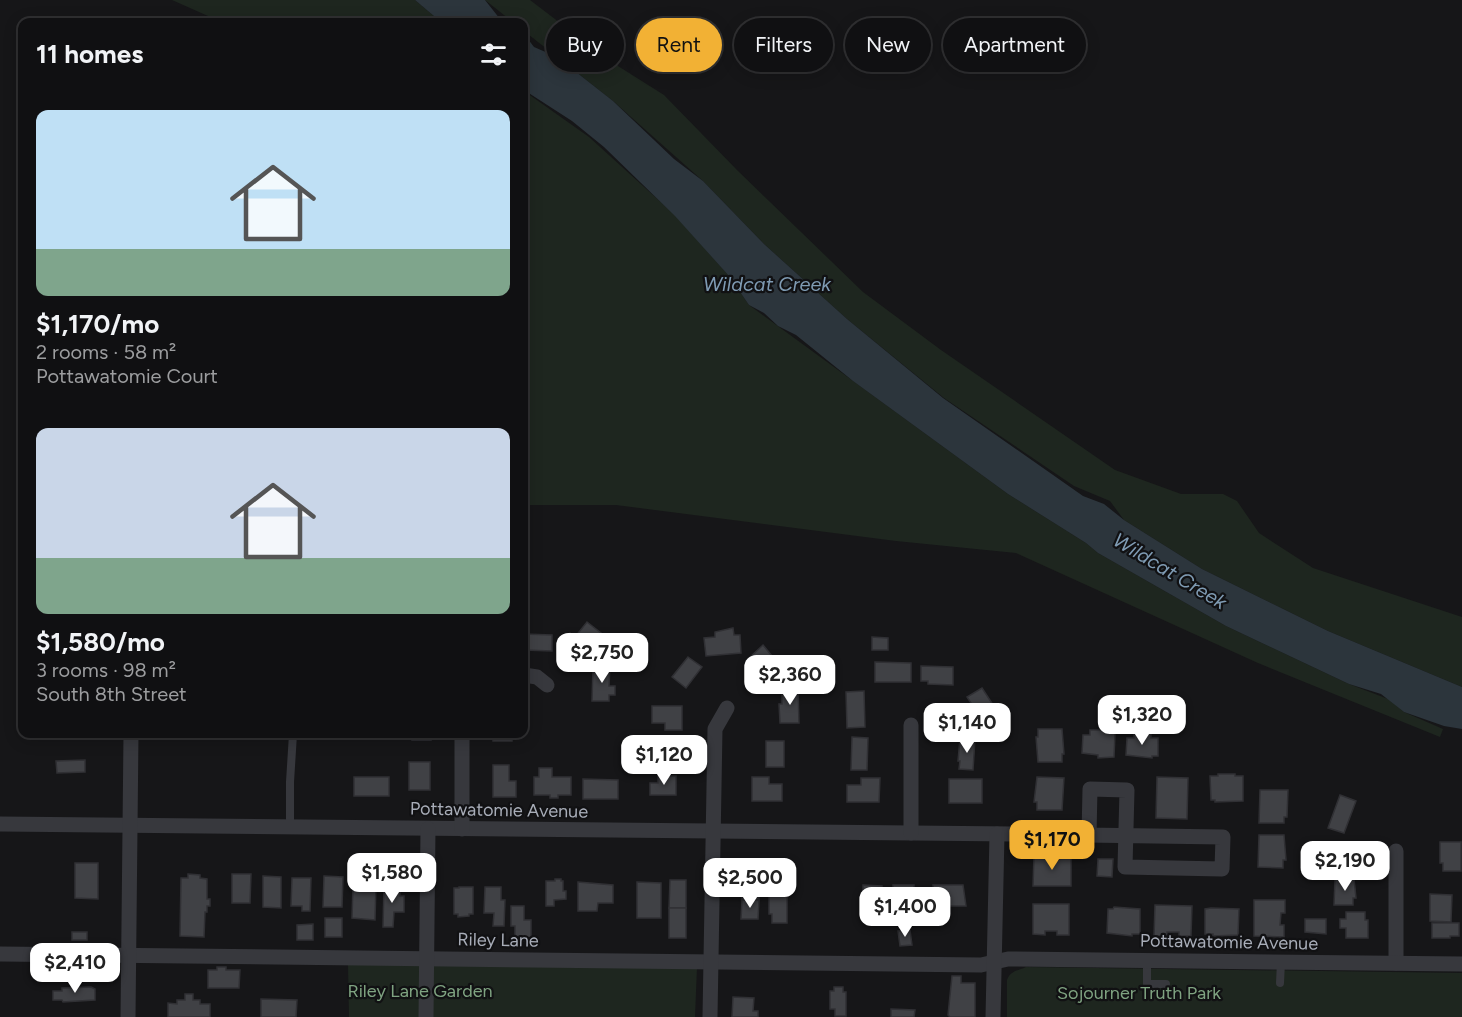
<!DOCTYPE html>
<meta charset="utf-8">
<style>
body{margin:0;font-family:Figtree,sans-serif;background:#19191b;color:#f1f3f6;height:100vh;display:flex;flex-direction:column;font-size:22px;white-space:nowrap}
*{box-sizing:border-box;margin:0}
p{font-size:20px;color:#9c9d9f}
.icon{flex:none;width:33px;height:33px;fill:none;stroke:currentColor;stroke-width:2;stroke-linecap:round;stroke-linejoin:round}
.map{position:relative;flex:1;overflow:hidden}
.panel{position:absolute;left:18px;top:18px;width:510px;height:720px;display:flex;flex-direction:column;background:#101012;border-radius:12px;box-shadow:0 3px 15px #0003,0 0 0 2px #303032}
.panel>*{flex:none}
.hud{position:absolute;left:546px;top:18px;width:570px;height:54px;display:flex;gap:12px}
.price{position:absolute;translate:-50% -51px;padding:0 14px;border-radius:12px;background:#fff;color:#222;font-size:20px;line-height:39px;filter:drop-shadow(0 2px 3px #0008)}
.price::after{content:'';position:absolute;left:50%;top:36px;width:18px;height:14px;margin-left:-9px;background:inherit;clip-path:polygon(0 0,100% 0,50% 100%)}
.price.active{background:#f2b134;color:#111}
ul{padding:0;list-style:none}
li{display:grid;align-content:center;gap:12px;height:318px;padding:0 18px}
li span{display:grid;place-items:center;height:186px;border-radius:12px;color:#555}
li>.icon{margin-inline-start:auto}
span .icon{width:108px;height:108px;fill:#fffc;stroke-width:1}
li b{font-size:26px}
h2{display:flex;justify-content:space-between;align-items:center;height:72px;padding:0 18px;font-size:26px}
.chip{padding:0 21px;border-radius:27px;background:#101012;box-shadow:0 3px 15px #0003,0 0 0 2px #303032;font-size:21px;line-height:54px}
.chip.active{background:#f2b134;color:#111}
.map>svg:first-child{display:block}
</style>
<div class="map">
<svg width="1462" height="1017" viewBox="0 0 1462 1017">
<rect width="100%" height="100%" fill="#161618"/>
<g fill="#1e261f">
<path d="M172,0H415L441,22H217L208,16Z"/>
<path d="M485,0H530L610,61L664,95L737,170L863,292L941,350L1115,470L1181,494H1223L1237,501L1259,533L1313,568L1462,617V687L1328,631L1202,569L1124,520L1110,501L1074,486L944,398L847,319L764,244L703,181L613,101L524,31V22H513Z"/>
<path d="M524,91L589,137L675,215L729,276L749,305L1008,494L1086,543L1098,553L1226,626L1349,684L1388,699L1404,712L1443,729L1440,737L1258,663L1016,553L896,541L616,505H524Z"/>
<path d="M348,964L697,967L695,1017H349Z"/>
<path d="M1026,967L1462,973V1017H1007V980C1011,970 1018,971 1026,967Z"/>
</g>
<g fill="#2c353c">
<path d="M415,0H485L500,19L512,22H441Z"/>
<path d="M524,34L534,47L557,57L613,101L674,159L703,181L764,244L847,319L943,398L1083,496L1104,504L1124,520L1202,569L1328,631L1462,687V729L1444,726L1404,712L1381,694L1349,684L1226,626L1098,553L1086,543L1008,494L853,381L796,335L778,326L764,313L749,305L729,276L675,216L604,147L572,121L524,90Z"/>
</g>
<g fill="#404145" stroke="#303034" stroke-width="1.5">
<path d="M587,622L606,637L586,663L561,644L570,633L575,637Z"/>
<path d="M733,628L734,635H740L741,653L706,656L704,638L715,637V632Z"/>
<path d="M524,634L552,635V651L524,650Z"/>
<path d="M872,637L888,638V650H872Z"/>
<path d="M763,645L781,667L767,679L762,674L760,675L754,668L756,666L749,658Z"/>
<path d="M688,657L702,667L686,688L672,677Z"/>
<path d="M875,662L911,663V682H875Z"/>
<path d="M593,666L610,667L609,686H615V695H609V701H592Z"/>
<path d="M921,666L953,667V685L928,684V681H921Z"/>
<path d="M798,688L799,723H780L779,704H782V689Z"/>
<path d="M982,688L999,714L984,723L967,697Z"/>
<path d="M864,691L865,727L847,728L846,692Z"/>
<path d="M652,706H682V730H665V723H652Z"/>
<path d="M1038,729H1062L1064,754H1062V762H1038L1036,737H1038Z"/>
<path d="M1090,730H1108V733H1115L1114,757L1098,758V755L1082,753L1083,735H1090Z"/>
<path d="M1134,732L1151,733V738H1158V756H1152V758L1126,755L1127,738H1134Z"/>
<rect x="412" y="734" width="19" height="6"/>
<rect x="493" y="734" width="19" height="7"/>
<path d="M852,737L868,738L867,770H851Z"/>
<path d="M960,738L975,739L973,770L959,769L960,761H958Z"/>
<path d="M659,740H677V766L659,765Z"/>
<rect x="766" y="741" width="18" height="26"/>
<path d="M85,760V772L57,773L56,761Z"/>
<rect x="409" y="762" width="21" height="28"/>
<path d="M493,765H509V781H516V797H493Z"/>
<path d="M539,768H552V777H571V795H558V798H550V795H534V777H539Z"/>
<path d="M1218,774H1235V776H1243V801L1215,802V800H1211L1210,776H1218Z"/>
<path d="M658,776H676V795H650V783H658Z"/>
<rect x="354" y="777" width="35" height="19"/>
<path d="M752,777H769V784H782V801H752Z"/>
<path d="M1037,777L1064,778L1062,810H1037V802H1034Z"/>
<path d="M1157,777L1188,778L1187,819L1156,818Z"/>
<path d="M861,778H880L879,802H847V785H861Z"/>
<path d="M583,779L618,780V799H583Z"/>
<rect x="949" y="779" width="33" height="24"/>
<path d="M1260,790H1288L1287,817H1284V823H1259Z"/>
<path d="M1340,795L1356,801L1344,833L1328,828Z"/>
<path d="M1259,835H1284L1286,860H1283V868L1258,867Z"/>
<path d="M1440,842H1461V871H1443V863H1440Z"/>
<path d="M1333,845L1351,846L1350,872L1332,871Z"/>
<path d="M1034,855H1047V859L1058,860V855L1071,856V886H1033Z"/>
<path d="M1098,859H1113L1112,877L1097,876Z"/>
<path d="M75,863H98V899L75,898Z"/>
<path d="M188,874L200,875V878L207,879V899H210V906H207V912H205L204,937L180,936L181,878H188Z"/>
<path d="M232,874H251L250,903H232Z"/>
<path d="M263,876L281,877V908L263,907Z"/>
<path d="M324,876L343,877L342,907H323Z"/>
<path d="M292,878H311L310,911H302V906H291Z"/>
<path d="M555,879H561V881H563V891H566V899L554,900V906H546V881H555Z"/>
<path d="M1335,879H1354L1356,898H1353V905H1334Z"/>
<path d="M670,880H686V908H669Z"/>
<rect x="742" y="880" width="17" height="20"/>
<path d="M769,881H784V893H787V923H772V914H769Z"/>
<path d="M578,882L613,885V903H598L597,911H578Z"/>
<path d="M637,882L661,883V918H637Z"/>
<path d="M353,884H376L375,920L352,918Z"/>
<path d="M384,885H400V896H404V912H394L393,927H383Z"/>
<path d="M863,885L882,886L881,922L863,921Z"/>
<path d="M893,885H914V911H904V901H893Z"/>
<path d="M933,885H963L966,906H935Z"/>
<path d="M459,887H473V914H469V916L458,917V914H454V888H459Z"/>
<path d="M485,887H501V900H505L504,926H493L494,913H484Z"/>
<path d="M1430,894L1452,895L1451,922L1430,921Z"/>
<rect x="921" y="895" width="9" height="13"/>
<path d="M742,900H759L758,919H741Z"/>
<path d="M1254,900H1285V913H1281L1280,925H1284V937L1254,936Z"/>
<path d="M1033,904H1069V935H1057V931H1045V935L1033,934Z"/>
<path d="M1155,905L1192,906L1191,936H1179V932H1167V936H1154Z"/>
<path d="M511,906H524V920H531V941H515V926H511Z"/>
<path d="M1114,907L1140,909V934H1132V936L1107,933L1108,909H1113Z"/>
<rect x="669" y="908" width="17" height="30"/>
<path d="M1211,908L1239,909L1238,935L1213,936V934H1205V909Z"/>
<path d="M1346,912H1365V920H1368V938H1346V928H1340V919H1346Z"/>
<rect x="325" y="918" width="17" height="19"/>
<path d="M1305,919H1326V934L1305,932Z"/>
<path d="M1432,923H1459V936H1450V938H1432Z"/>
<path d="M313,924V940H297V925Z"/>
<path d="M910,930L912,945L900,946L898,931Z"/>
<rect x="72" y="932" width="15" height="8"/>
<path d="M78,960H90V963H98V980H59L57,961L78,963Z"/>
<path d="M217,967H226V970H240L239,988H208V970H217Z"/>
<path d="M952,976H961V983H975V1017H950L948,1015Z"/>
<path d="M91,987L95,989V1000L63,1002L62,1000H53V991H62V988Z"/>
<path d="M834,987H843V992H846V1016H835V1009H830V991H834Z"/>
<path d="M185,994H193V1000H200V1004H210V1017H168V1003L177,1004V1000H185Z"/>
<path d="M733,997L754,998L753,1011H758V1017H732Z"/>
<path d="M261,999L297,1000L296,1017H261Z"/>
<path d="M891,1009L915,1010L914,1017H891Z"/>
</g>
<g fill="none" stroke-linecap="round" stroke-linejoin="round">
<g stroke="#37383d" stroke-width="8">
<path d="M290,827V782L293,734"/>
<path d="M1147,961V984H1166"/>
<path d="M1280,983L1281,962"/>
</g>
<g stroke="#37383d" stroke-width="15">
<path d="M524,675L537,677L547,685"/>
<path d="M0,824L1013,834C1083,835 1153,836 1223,837L1222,869L1125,867L1127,790L1090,789L1089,835"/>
<path d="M462,829V734"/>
<path d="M911,833V725"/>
<path d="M1396,851V963"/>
<path d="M0,954L981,965L1008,959L1462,964"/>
<path d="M128,1017L131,734"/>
<path d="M426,1017L428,829"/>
<path d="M710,1017L715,729L727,708"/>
<path d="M993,1017L997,834"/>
</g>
</g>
<g text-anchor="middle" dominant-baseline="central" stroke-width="4.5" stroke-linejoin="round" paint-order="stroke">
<g font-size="18" fill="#a8adb8" stroke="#111113">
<text transform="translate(499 810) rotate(1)">Pottawatomie Avenue</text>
<text transform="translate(498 940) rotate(1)">Riley Lane</text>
<text transform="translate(1229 942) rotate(1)">Pottawatomie Avenue</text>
</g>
<g font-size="18" fill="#7fa381" stroke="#111113">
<text x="420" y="991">Riley Lane Garden</text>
<text x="1139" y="993">Sojourner Truth Park</text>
</g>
<g font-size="20" font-style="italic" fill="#7f9bb3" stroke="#111113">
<text x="767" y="284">Wildcat Creek</text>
<text transform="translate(1170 571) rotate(31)">Wildcat Creek</text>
</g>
</g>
</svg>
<b class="price" style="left:602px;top:684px">$2,750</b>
<b class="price" style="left:790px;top:706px">$2,360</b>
<b class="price" style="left:1142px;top:746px">$1,320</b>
<b class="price" style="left:967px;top:754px">$1,140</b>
<b class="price" style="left:664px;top:786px">$1,120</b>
<b class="price active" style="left:1052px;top:871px">$1,170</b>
<b class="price" style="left:1345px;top:892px">$2,190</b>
<b class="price" style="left:392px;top:904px">$1,580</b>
<b class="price" style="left:750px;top:909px">$2,500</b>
<b class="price" style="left:905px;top:938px">$1,400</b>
<b class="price" style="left:75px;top:994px">$2,410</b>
<div class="hud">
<a class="chip">Buy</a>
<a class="chip active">Rent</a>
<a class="chip">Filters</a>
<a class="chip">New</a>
<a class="chip">Apartment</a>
</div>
<section class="panel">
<h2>11 homes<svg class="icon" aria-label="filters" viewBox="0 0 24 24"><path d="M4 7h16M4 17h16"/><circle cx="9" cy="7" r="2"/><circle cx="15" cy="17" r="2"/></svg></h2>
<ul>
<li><span style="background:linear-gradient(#bfe0f5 75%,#7fa58c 0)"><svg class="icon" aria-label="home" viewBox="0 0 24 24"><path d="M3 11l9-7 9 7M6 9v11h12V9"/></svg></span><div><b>$1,170/mo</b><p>2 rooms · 58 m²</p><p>Pottawatomie Court</p></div></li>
<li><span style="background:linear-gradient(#c9d6e8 70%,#7fa58c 0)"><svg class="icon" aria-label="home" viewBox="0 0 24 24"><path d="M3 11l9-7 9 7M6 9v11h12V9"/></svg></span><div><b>$1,580/mo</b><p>3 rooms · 98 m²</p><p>South 8th Street</p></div></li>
</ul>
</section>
</div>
